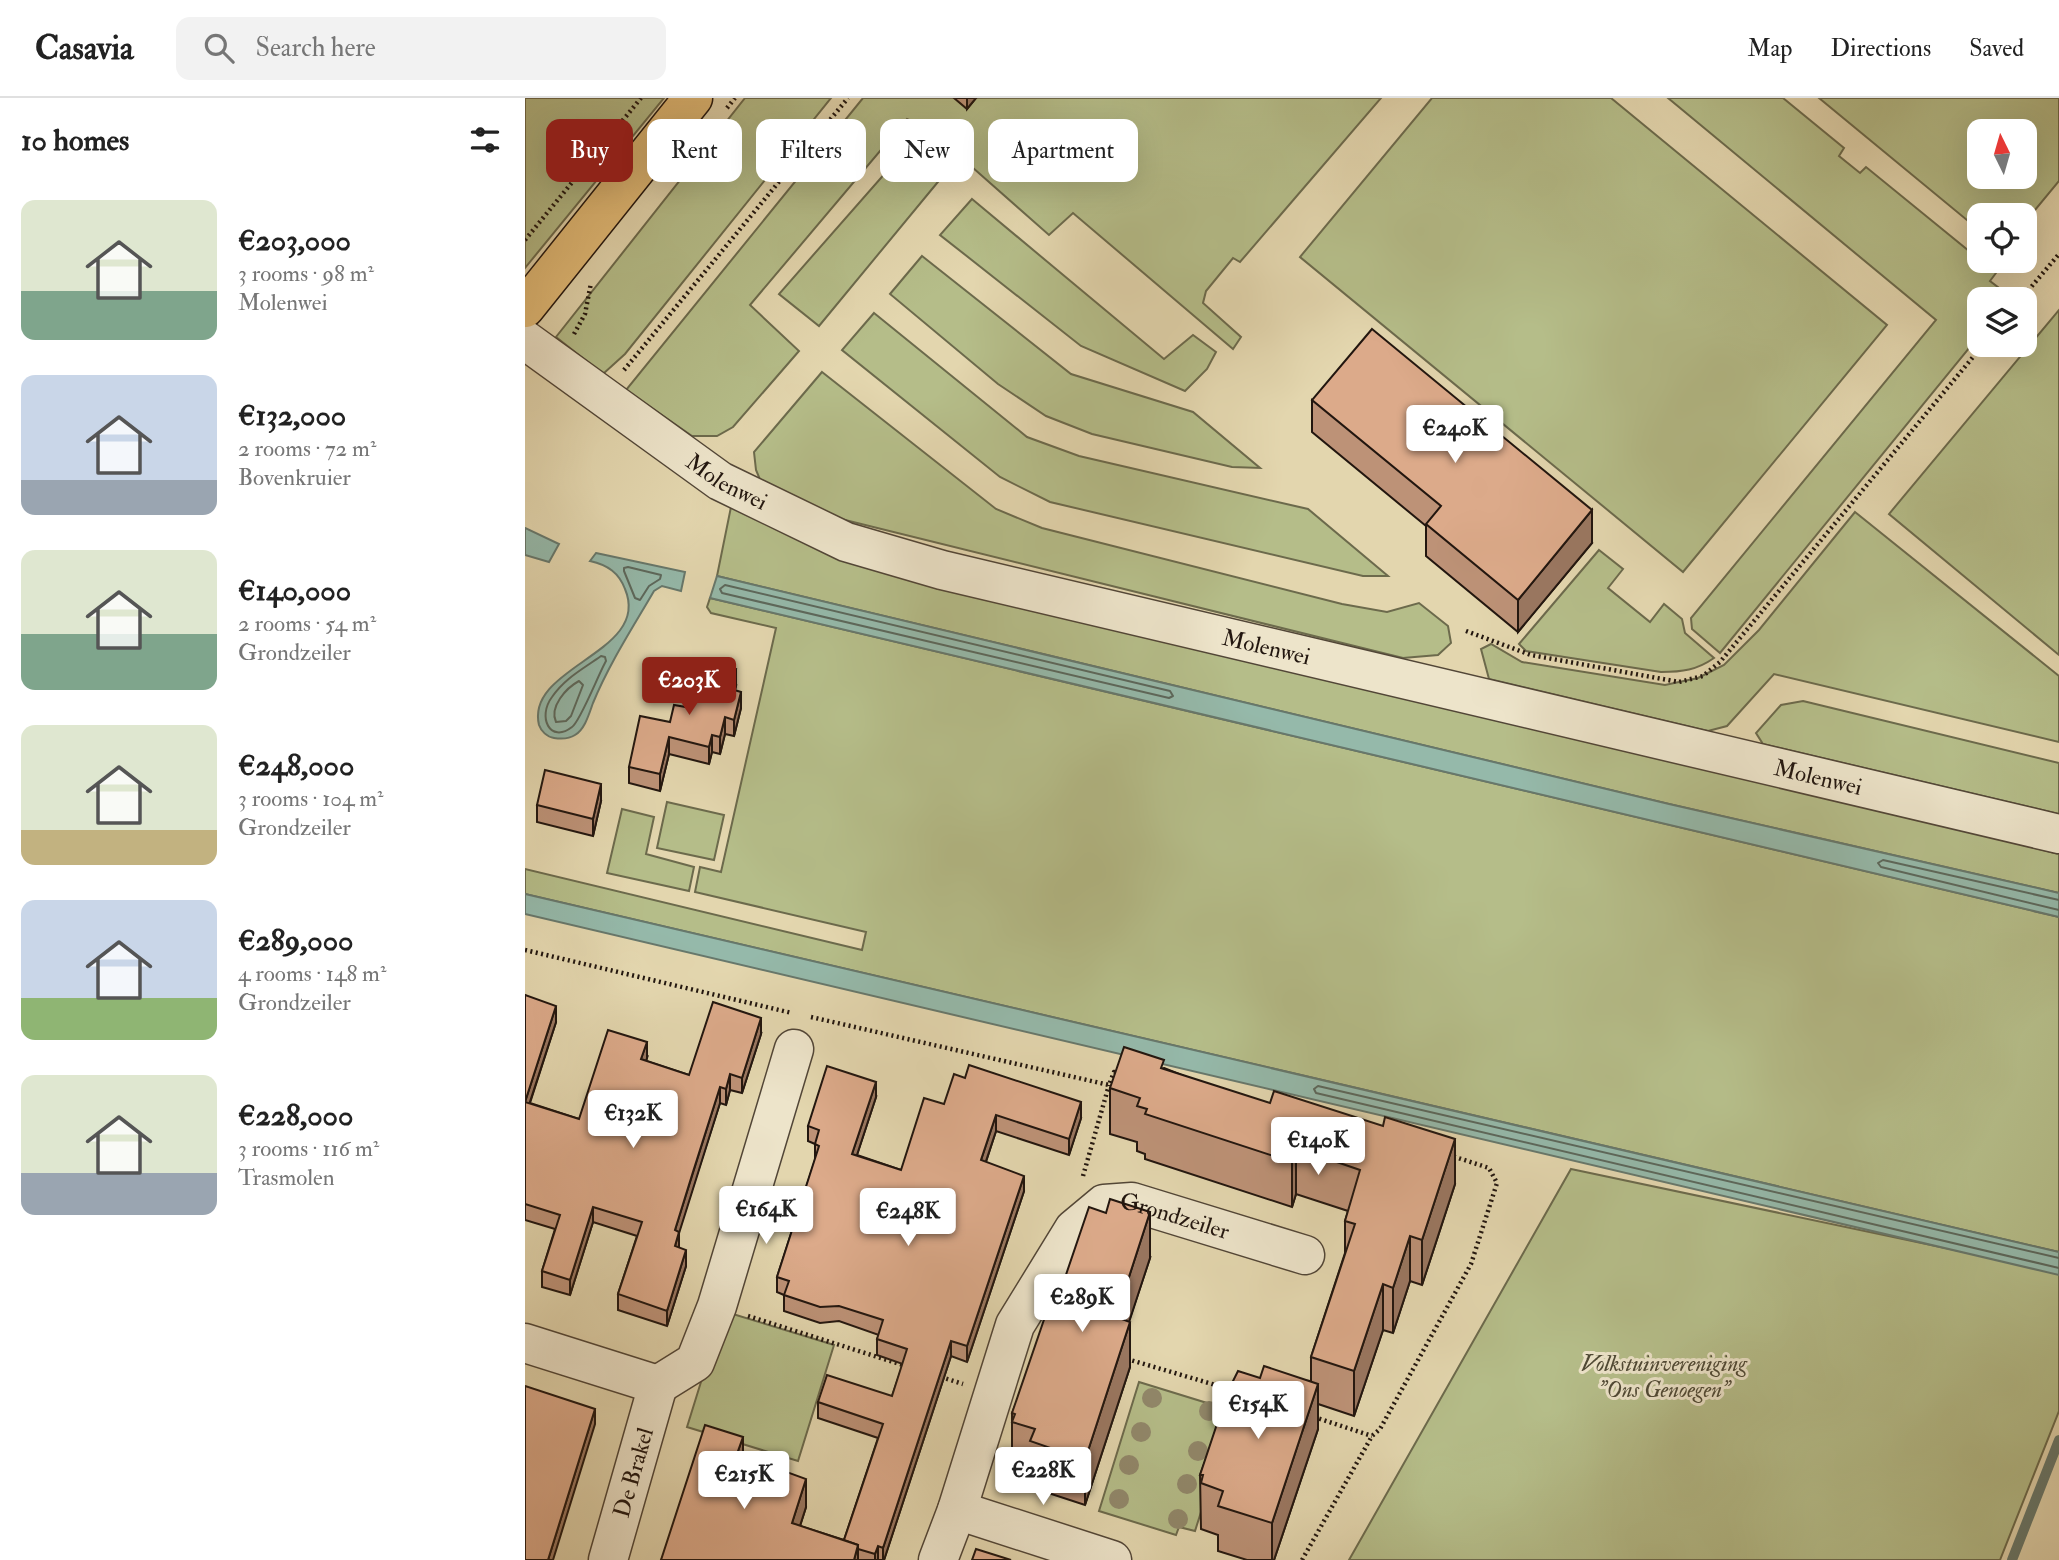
<!DOCTYPE html>
<meta charset="utf-8">
<style>
body{margin:0;font-family:"IM FELL Double Pica",serif;background:#f2f2f2;color:#222;height:100vh;display:flex;flex-direction:column;font-size:26px;white-space:nowrap}
*{box-sizing:border-box;margin:0}
p{font-size:23px;color:#767676}
.icon{flex:none;width:38px;height:38px;fill:none;stroke:currentColor;stroke-width:2;stroke-linecap:round;stroke-linejoin:round}
.map{position:relative;flex:1;overflow:hidden}
.drawer{display:flex;flex-direction:column;background:#fff;width:525px}
.drawer>*{flex:none}
.guide{position:absolute;left:21px;top:21px;width:665px;height:63px;display:flex;gap:14px}
.needle{width:46px;rotate:355deg}
.tools{position:absolute;left:1442px;top:21px;display:grid;gap:14px}
.tools a{display:grid;place-items:center;width:70px;height:70px;border-radius:14px;background:#fff;box-shadow:0 7px 28px #0002;font-size:35px}
.price{position:absolute;translate:-50% -60px;padding:0 16px;border-radius:7px;background:#fff;color:#222;font-size:23px;line-height:46px;filter:drop-shadow(0 2px 4px #0008)}
.price::after{content:'';position:absolute;left:50%;top:42px;width:21px;height:16px;margin-left:-10px;background:inherit;clip-path:polygon(0 0,100% 0,50% 100%)}
.price.current{background:#8f2418;color:#fff}
ul{padding:0;list-style:none}
li{display:flex;align-items:center;gap:21px;height:175px;padding:0 21px}
li span{display:grid;place-items:center;flex:none;width:196px;height:140px;border-radius:14px;color:#555}
li>.icon{margin-inline-start:auto}
span .icon{width:84px;height:84px;fill:#fffc;stroke-width:1}
li b{font-size:30px}
h2{display:flex;justify-content:space-between;align-items:center;height:84px;padding:0 21px;font-size:30px}
.chip{padding:0 24px;border-radius:14px;background:#fff;box-shadow:0 7px 28px #0002;font-size:24px;line-height:63px}
.chip.current{background:#8f2418;color:#fff}
header{display:flex;align-items:center;gap:42px;box-sizing:border-box;height:98px;padding:0 35px;background:#fff;border-bottom:2px solid #e0e0e0}
header strong{font-size:33px}
nav{display:flex;gap:38px;margin-inline-start:auto;font-size:24px}
.search{width:490px;height:63px;background:#f2f2f2;display:flex;align-items:center;gap:18px;box-sizing:border-box;padding:0 24px;border-radius:14px;color:#767676;font-size:26px}
main{display:flex;flex:1;min-height:0}
.map>svg:first-child{display:block}
</style>
<header>
<strong>Casavia</strong>
<div class="search"><svg class="icon" aria-label="search" viewBox="0 0 24 24"><circle cx="10" cy="10" r="6"/><path d="M15 15l6 6"/></svg>Search here</div>
<nav><a>Map</a><a>Directions</a><a>Saved</a></nav>
</header>
<main>
<section class="drawer">
<h2>10 homes<svg class="icon" aria-label="filters" viewBox="0 0 24 24"><path d="M4 7h16M4 17h16"/><circle cx="9" cy="7" r="2"/><circle cx="15" cy="17" r="2"/></svg></h2>
<ul>
<li><span style="background:linear-gradient(#dfe7d0 65%,#7fa58c 0)"><svg class="icon" aria-label="home" viewBox="0 0 24 24"><path d="M3 11l9-7 9 7M6 9v11h12V9"/></svg></span><div><b>€203,000</b><p>3 rooms · 98 m²</p><p>Molenwei</p></div></li>
<li><span style="background:linear-gradient(#c9d6e8 75%,#9aa5b1 0)"><svg class="icon" aria-label="home" viewBox="0 0 24 24"><path d="M3 11l9-7 9 7M6 9v11h12V9"/></svg></span><div><b>€132,000</b><p>2 rooms · 72 m²</p><p>Bovenkruier</p></div></li>
<li><span style="background:linear-gradient(#dfe7d0 60%,#7fa58c 0)"><svg class="icon" aria-label="home" viewBox="0 0 24 24"><path d="M3 11l9-7 9 7M6 9v11h12V9"/></svg></span><div><b>€140,000</b><p>2 rooms · 54 m²</p><p>Grondzeiler</p></div></li>
<li><span style="background:linear-gradient(#dfe7d0 75%,#c2b280 0)"><svg class="icon" aria-label="home" viewBox="0 0 24 24"><path d="M3 11l9-7 9 7M6 9v11h12V9"/></svg></span><div><b>€248,000</b><p>3 rooms · 104 m²</p><p>Grondzeiler</p></div></li>
<li><span style="background:linear-gradient(#c9d6e8 70%,#8fb573 0)"><svg class="icon" aria-label="home" viewBox="0 0 24 24"><path d="M3 11l9-7 9 7M6 9v11h12V9"/></svg></span><div><b>€289,000</b><p>4 rooms · 148 m²</p><p>Grondzeiler</p></div></li>
<li><span style="background:linear-gradient(#dfe7d0 70%,#9aa5b1 0)"><svg class="icon" aria-label="home" viewBox="0 0 24 24"><path d="M3 11l9-7 9 7M6 9v11h12V9"/></svg></span><div><b>€228,000</b><p>3 rooms · 116 m²</p><p>Trasmolen</p></div></li>
</ul>
</section>
<div class="map">
<svg width="1534" height="1462" viewBox="0 0 1534 1462">
<rect width="100%" height="100%" fill="#e3d6ae"/>
<filter id="stains"><feTurbulence type="fractalNoise" baseFrequency=".00286" numOctaves="4"/><feColorMatrix values="0 0 0 0 .2 0 0 0 0 .09 0 0 0 0 .02 0 0 0 .5 -.17"/></filter>
<radialGradient id="worn" r=".72"><stop offset=".6" stop-color="#630" stop-opacity="0"/><stop offset="1" stop-color="#630" stop-opacity=".3"/></radialGradient>
<g fill="#b5bd89" stroke="#6c6a4c" stroke-width="2" fill-rule="evenodd">
<path d="M0,0H139L0,170Z"/>
<path d="M220,0H306L100,256L78,276L31,239Z"/>
<path d="M338,0H856L715,164L708,160L681,193L678,205L716,239L708,251L548,115L524,137L404,31L382,21L225,207L274,253L208,329L192,338H167L101,292Z"/>
<path d="M907,0H1086L1362,227L1158,474L775,159Z"/>
<path d="M1143,0H1258L1319,50L1314,58L1335,75L1341,69L1471,175L1465,183L1486,199L1484,201H1454V238L1195,555L1167,531L1166,520L1411,222Z"/>
<path d="M1294,0H1534V83L1500,124V117H1454V132ZM1454,33H1500V79H1454Z"/>
<path d="M384,48L417,79L294,228L254,196Z"/>
<path d="M447,101L639,261L668,237L691,254L682,271L660,293L556,248L415,137Z"/>
<path d="M397,158L546,276L668,314L735,370L707,369L567,336L521,318L473,286L365,196Z"/>
<path d="M1534,212V557L1364,416Z"/>
<path d="M349,215L502,339L554,358L783,411L863,478H838L525,404L475,379L317,252Z"/>
<path d="M297,274L471,411L517,430L817,506L862,514L894,505L923,528L926,545L913,557L878,560L316,421L236,384L231,372L229,354Z"/>
<path d="M207,404L309,453L1534,756V795L1144,706L192,478Z"/>
<path d="M1330,414L1534,578V644L1249,576L1202,628L1183,633L964,581L956,551L966,546L997,564L1140,587L1173,580L1199,567L1234,532Z"/>
<path d="M1074,452L1098,471L1083,490L1125,524L1139,506L1157,521L1160,535L1189,560C1172,572 1157,574 1136,574L1001,553L994,546Z"/>
<path d="M185,500L1534,819V1154L0,796V771L337,852L341,834L170,794L175,769L196,774L251,530L186,515L182,509Z"/>
<path d="M1278,603L1534,665V716L1238,646L1231,635L1256,607Z"/>
<path d="M142,704L199,717L189,762L132,750Z"/>
<path d="M97,711L129,719L121,756L169,769L164,793L82,775Z"/>
<path d="M1046,1071L1534,1174V1313L1475,1462H824Z"/>
<path d="M198,1213L309,1247L273,1363L162,1329Z"/>
<path d="M614,1284L708,1313L670,1433L654,1429L651,1437L574,1413Z"/>
</g>
<g fill="#95b9aa" stroke="#67786c" stroke-width="2">
<path d="M0,430L34,446L24,464L0,457Z"/>
<path d="M71,455L160,474L156,493L137,488L129,493C108,529 84,566 68,605C64,616 60,631 50,637C44,641 36,641 29,640C22,639 16,633 14,627C0,568 127,555 100,491C94,475 83,467 65,463Z"/>
<path d="M192,478L1144,706L1534,795V819L185,500Z"/>
<path d="M0,796L1534,1154V1177L0,816Z"/>
</g>
<g fill="none" stroke-linecap="round" stroke-linejoin="round">
<g stroke="#5c685c" stroke-width="2">
<path d="M103,469L136,477L135,481L124,488L115,502L110,500L99,473V470Z"/>
<path d="M200,487L645,593L648,598L644,600L197,495L195,491Z"/>
<path d="M76,558L80,559L81,563C74,575 55,624 47,629C25,646 12,619 27,599C40,580 58,571 76,558Z"/>
<path d="M54,583L58,587L46,618L41,623L31,624C24,609 41,590 54,583Z"/>
<path d="M1534,802L1358,762L1353,765L1356,769L1534,812"/>
<path d="M1534,1160L793,988L789,991L791,995L1534,1170"/>
</g>
<path stroke="#67786c" stroke-width="10" d="M1487,1462L1534,1342"/>
<defs>
<g id="minor">
<path id="s1" d="M0,242L195,383L321,444L417,472L1534,736"/>
<path d="M0,1245L133,1287"/>
<path d="M133,1287L170,1264L192,1208L269,951"/>
<path d="M432,1412L587,1462"/>
<path id="s2" d="M83,1462L133,1287"/>
<path id="s3" d="M413,1462L432,1412L490,1227L549,1131L579,1106L607,1104L780,1157"/>
</g>
<path id="major" d="M0,210L168,0"/>
</defs>
<use href="#minor" stroke="#524637" stroke-width="41"/>
<use href="#major" stroke="#22160f" stroke-width="41"/>
<g stroke="#22160f" stroke-width="4.5" stroke-dasharray="2 3.5" stroke-linecap="butt">
<path d="M202,10L210,0"/>
<path d="M0,142L116,0"/>
<path d="M1496,201L1534,156"/>
<path d="M49,236L60,216L66,185"/>
<path d="M99,272L323,0"/>
<path d="M941,533L1006,557L1154,584L1178,578L1195,564L1458,247"/>
<path d="M0,852L267,915"/>
<path d="M286,919L584,987L589,974L593,975"/>
<path d="M558,1078L584,987"/>
<path d="M223,1218L381,1268"/>
<path d="M602,1261L711,1293"/>
<path d="M416,1279L438,1286"/>
<path d="M789,1319L847,1338"/>
<path d="M777,1462L847,1338L855,1331L946,1166L972,1085L964,1070L924,1057"/>
</g>
<use href="#minor" stroke="#ede4ca" stroke-width="38"/>
<use href="#major" stroke="#e2bb77" stroke-width="38"/>
</g>
<g fill="#91886b">
<circle cx="627" cy="1300" r="10"/>
<circle cx="684" cy="1313" r="10"/>
<circle cx="616" cy="1334" r="10"/>
<circle cx="673" cy="1353" r="10"/>
<circle cx="604" cy="1367" r="10"/>
<circle cx="662" cy="1386" r="10"/>
<circle cx="594" cy="1401" r="10"/>
<circle cx="653" cy="1421" r="10"/>
</g>
<g fill="#bd9277" stroke="#22160f" stroke-width="2">
<path d="M429,0H451L442,11Z"/>
<path d="M787,302L1067,445L993,534L901,458V428L787,334Z"/>
<path d="M211,588L210,592L216,610L209,638L200,636L195,656L187,654L184,666L144,656L135,693L104,685V669L161,609Z"/>
<path d="M76,703L68,738L12,724V707Z"/>
<path d="M0,897L31,924L5,1005L54,1021L122,960L121,963L164,977L236,936L217,995L205,992L201,1007L195,1005L167,1092L154,1133V1150L161,1168L142,1228L93,1212V1196L112,1138L68,1124L45,1197L17,1189V1173L30,1131L0,1122Z"/>
<path d="M639,970L930,1086L897,1187L885,1183L868,1235L858,1232L829,1318L793,1306V1331L749,1462H722L693,1453V1437L676,1431L675,1377L694,1326L735,1280L786,1283V1259L820,1155V1123L823,1113L771,1096L767,1109L620,1061V1056L612,1053V1044L585,1036V990Z"/>
<path d="M351,999L332,1057L376,1072L419,1006L556,1020L544,1057L471,1033L461,1064L499,1093L442,1264L426,1258L359,1462H136L218,1358L281,1409L275,1428L319,1442L353,1340L293,1320V1304L367,1298L378,1266L352,1257V1241L354,1237L314,1223L295,1225L259,1213V1197L252,1194V1179L290,1062V1046L283,1043V1028Z"/>
<path d="M625,1160L604,1223L605,1269L560,1407L505,1389V1375L487,1369V1315L529,1212Z"/>
</g>
<g fill="#9a7761" stroke="#22160f" stroke-width="2">
<path d="M442,0H451L442,11Z"/>
<path d="M1067,412V445L993,534V502Z"/>
<path d="M211,571V588L206,608V591Z"/>
<path d="M216,594V610L209,638V622Z"/>
<path d="M200,619V636L195,656V639Z"/>
<path d="M187,637V654L184,666V649Z"/>
<path d="M144,639V656L135,693V676Z"/>
<path d="M76,686V703L68,738V721Z"/>
<path d="M31,908V924L0,1019V1004Z"/>
<path d="M236,920V936L217,995V980Z"/>
<path d="M122,944V960L116,977V961Z"/>
<path d="M205,976V992L201,1007V991Z"/>
<path d="M351,984V999L327,1072V1056Z"/>
<path d="M195,989V1005L150,1148V1132Z"/>
<path d="M556,1004V1020L544,1057V1041Z"/>
<path d="M471,1017V1033L456,1078V1062Z"/>
<path d="M930,1041V1086L897,1187V1142Z"/>
<path d="M771,1050V1096L767,1109V1064Z"/>
<path d="M499,1078V1093L442,1264V1248Z"/>
<path d="M68,1109V1124L45,1197V1182Z"/>
<path d="M625,1114V1160L591,1264V1219Z"/>
<path d="M154,1134V1149L150,1164V1148Z"/>
<path d="M885,1138V1183L868,1235V1190Z"/>
<path d="M161,1152V1168L142,1228V1213Z"/>
<path d="M858,1186V1232L829,1318V1273Z"/>
<path d="M605,1224V1269L560,1407V1362Z"/>
<path d="M426,1243V1258L359,1462H358V1450Z"/>
<path d="M793,1286V1331L749,1462H747V1425Z"/>
<path d="M70,1311V1326L28,1462H23Z"/>
<path d="M218,1339V1367L212,1356Z"/>
<path d="M281,1381V1409L267,1453V1425Z"/>
<path d="M333,1447V1462H329Z"/>
<path d="M353,1448V1462H350V1456Z"/>
</g>
<g fill="#dcaa8a" stroke="#22160f" stroke-width="2">
<path d="M847,231L1067,412L993,502L901,426L916,408L787,302Z"/>
<path d="M172,563L211,571L206,591L216,594L209,622L200,619L195,639L187,637L184,649L144,639L135,676L104,669L115,618L145,624L149,607L161,609Z"/>
<path d="M20,672L76,686L68,721L12,707Z"/>
<path d="M0,897L31,908L0,1004Z"/>
<path d="M188,904L236,920L217,980L205,976L201,991L195,989L167,1077L150,1132L154,1134L150,1148L161,1152L142,1213L93,1196L117,1124L68,1109L45,1182L17,1173L35,1117L0,1106V1004L54,1021L83,932L122,944L116,961L164,977Z"/>
<path d="M599,949L639,962L636,970L745,1005L749,993L858,1028L860,1019L930,1041L897,1142L885,1138L868,1190L858,1186L829,1273L786,1259L830,1126L820,1123L835,1072L771,1050L767,1064L620,1016L622,1011L612,1008L615,1000L585,990Z"/>
<path d="M444,967L556,1004L544,1041L471,1017L456,1062L499,1078L442,1248L426,1243L358,1450L353,1448L350,1456L333,1451V1447L319,1442L358,1326L293,1304L302,1277L367,1298L382,1251L352,1241L358,1222L314,1208L295,1209L259,1197L264,1183L252,1179L294,1048L290,1046L294,1032L283,1028L302,968L351,984L327,1056L376,1072L399,1000L419,1006L429,976L440,980Z"/>
<path d="M585,1101L625,1114L591,1219L605,1224L560,1362L505,1343L510,1331L487,1324L490,1316L487,1315L523,1210L529,1212L564,1109L581,1115Z"/>
<path d="M739,1268L793,1286L747,1425L693,1408L698,1393L676,1385L678,1377H675L692,1326H694L706,1287L713,1273L735,1280Z"/>
<path d="M0,1288L70,1311L23,1462H0Z"/>
<path d="M180,1327L218,1339L212,1356L281,1381L267,1425L333,1447L329,1462H136Z"/>
<path d="M451,1451L486,1462H447Z"/>
</g>
<g text-anchor="middle" dominant-baseline="central" stroke-width="6" stroke-linejoin="round" paint-order="stroke">
<g font-size="23" fill="#22160f" stroke="#ede4ca">
<text stroke="none"><textPath href="#s1" startOffset="247">Molenwei</textPath></text>
<text stroke="none"><textPath href="#s1" startOffset="814">Molenwei</textPath></text>
<text stroke="none"><textPath href="#s1" startOffset="1381">Molenwei</textPath></text>
<text stroke="none"><textPath href="#s3" startOffset="472">Grondzeiler</textPath></text>
<text stroke="none"><textPath href="#s2" startOffset="91">De Brakel</textPath></text>
</g>
<g font-size="23" font-style="italic" fill="#4e4834" stroke="#ede4ca">
<text x="1139" y="1265">Volkstuinvereniging<tspan x="1139" dy="26">"Ons Genoegen"</tspan></text>
</g>
</g>
<rect width="100%" height="100%" filter="url(#stains)"/>
<rect width="100%" height="100%" fill="url(#worn)"/>
</svg>
<div class="tools">
<a><svg class="needle" viewBox="-14 -14 28 28"><path d="M0-13l5 13h-10z" fill="#e53935"/><path d="M0 13l5-13h-10z" fill="#767676"/></svg></a>
<a><svg class="icon" aria-label="locate" viewBox="0 0 24 24"><circle cx="12" cy="12" r="6"/><path d="M12 2v4M12 18v4M2 12h4M18 12h4"/></svg></a>
<a><svg class="icon" aria-label="layers" viewBox="0 0 24 24"><path d="M12 4l9 5-9 5-9-5zM3 14l9 5 9-5"/></svg></a>
</div>
<b class="price" style="left:930px;top:367px">€240K</b>
<b class="price current" style="left:164px;top:619px">€203K</b>
<b class="price" style="left:108px;top:1052px">€132K</b>
<b class="price" style="left:793px;top:1079px">€140K</b>
<b class="price" style="left:241px;top:1148px">€164K</b>
<b class="price" style="left:383px;top:1150px">€248K</b>
<b class="price" style="left:557px;top:1236px">€289K</b>
<b class="price" style="left:733px;top:1343px">€154K</b>
<b class="price" style="left:518px;top:1409px">€228K</b>
<b class="price" style="left:219px;top:1413px">€215K</b>
<div class="guide">
<a class="chip current">Buy</a>
<a class="chip">Rent</a>
<a class="chip">Filters</a>
<a class="chip">New</a>
<a class="chip">Apartment</a>
</div>
</div>
</main>
